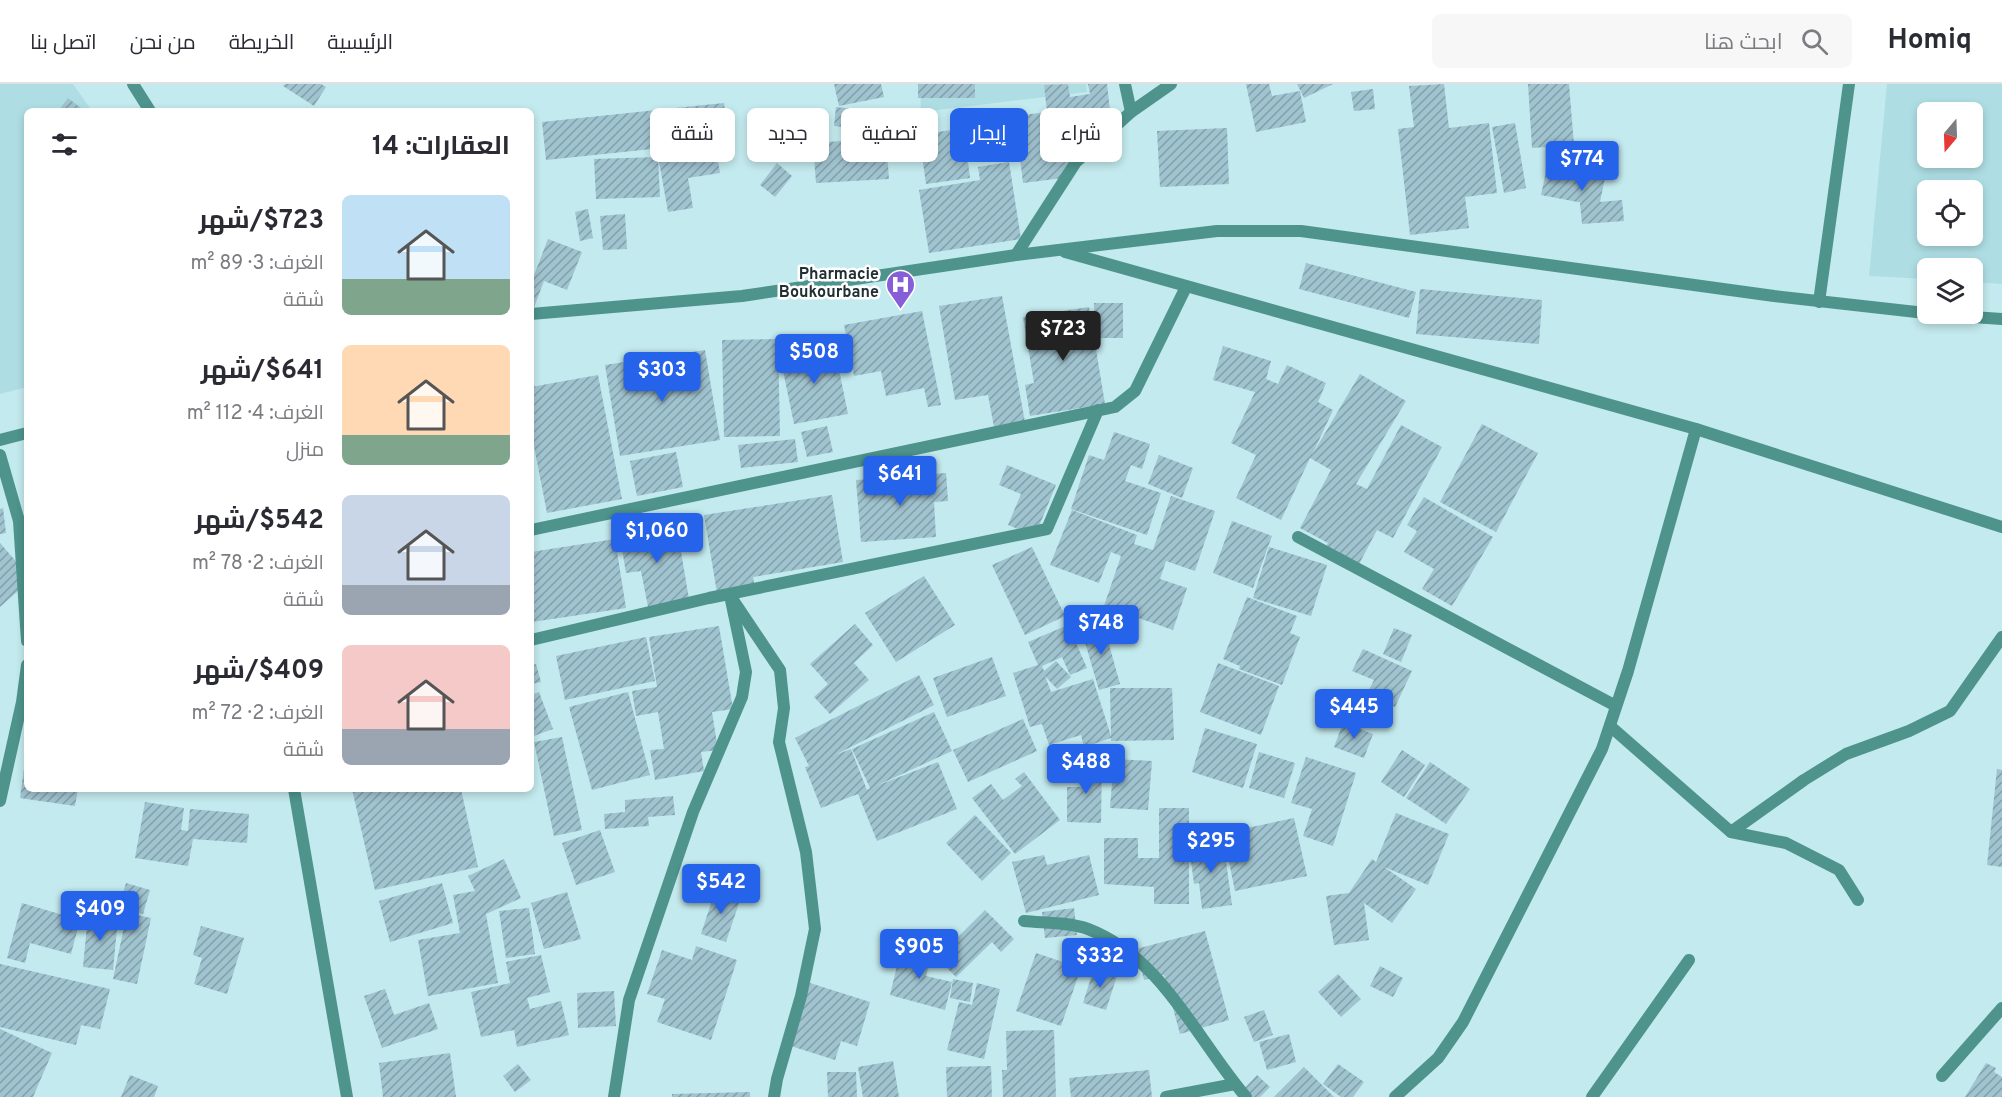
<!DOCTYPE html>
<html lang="ar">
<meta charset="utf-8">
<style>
body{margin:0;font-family:Overpass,Cairo,sans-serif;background:#f7f7f7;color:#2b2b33;direction:rtl;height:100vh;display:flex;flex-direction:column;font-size:22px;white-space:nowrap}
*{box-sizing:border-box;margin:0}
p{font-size:20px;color:#7c7c81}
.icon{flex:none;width:33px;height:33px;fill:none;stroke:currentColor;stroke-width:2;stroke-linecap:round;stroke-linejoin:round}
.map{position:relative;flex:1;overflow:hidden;direction:ltr}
.panel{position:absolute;left:24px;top:24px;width:510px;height:684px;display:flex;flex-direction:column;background:#fff;border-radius:9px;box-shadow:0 3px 9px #0003;direction:rtl}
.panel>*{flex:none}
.banner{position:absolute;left:552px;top:24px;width:570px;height:54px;direction:rtl;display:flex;gap:12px}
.needle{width:39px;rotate:199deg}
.tools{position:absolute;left:1917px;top:18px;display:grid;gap:12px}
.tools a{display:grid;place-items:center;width:66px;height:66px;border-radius:9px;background:#fff;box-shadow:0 3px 9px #0003;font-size:30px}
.price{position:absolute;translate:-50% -51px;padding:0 14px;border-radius:6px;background:#2563eb;color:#fff;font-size:20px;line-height:39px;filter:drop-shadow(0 2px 3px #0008)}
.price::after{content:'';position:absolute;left:50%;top:36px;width:18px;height:14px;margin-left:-9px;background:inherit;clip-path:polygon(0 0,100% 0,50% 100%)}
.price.active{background:#222;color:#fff}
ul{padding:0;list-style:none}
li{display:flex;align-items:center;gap:18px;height:150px;padding:0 24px}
li span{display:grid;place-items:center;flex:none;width:168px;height:120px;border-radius:9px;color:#555}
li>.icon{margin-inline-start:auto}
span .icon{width:72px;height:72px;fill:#fffc;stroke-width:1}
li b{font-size:26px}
h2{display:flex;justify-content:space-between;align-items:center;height:72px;padding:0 24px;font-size:26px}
.chip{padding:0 21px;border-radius:9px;background:#fff;box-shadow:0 3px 9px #0003;font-size:21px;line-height:54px}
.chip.active{background:#2563eb;color:#fff}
header{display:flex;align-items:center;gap:36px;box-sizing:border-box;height:84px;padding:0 30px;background:#fff;border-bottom:2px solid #e1e1e2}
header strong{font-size:28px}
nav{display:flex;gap:33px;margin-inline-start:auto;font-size:21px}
.search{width:420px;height:54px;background:#f7f7f7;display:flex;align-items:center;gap:15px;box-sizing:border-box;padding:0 21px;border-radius:9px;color:#7c7c81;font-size:22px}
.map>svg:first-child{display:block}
</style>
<header>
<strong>Homiq</strong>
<div class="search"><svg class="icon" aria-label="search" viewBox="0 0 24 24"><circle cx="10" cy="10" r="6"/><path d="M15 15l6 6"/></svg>ابحث هنا</div>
<nav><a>الرئيسية</a><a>الخريطة</a><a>من نحن</a><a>اتصل بنا</a></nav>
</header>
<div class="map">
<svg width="2002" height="1013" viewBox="0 0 2002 1013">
<defs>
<pattern id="building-hatch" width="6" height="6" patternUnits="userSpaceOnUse" patternTransform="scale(1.5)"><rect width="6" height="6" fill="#a0c3d0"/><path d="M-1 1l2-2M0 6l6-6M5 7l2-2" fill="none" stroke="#829fa9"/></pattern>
</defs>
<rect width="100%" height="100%" fill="#c3eaee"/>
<g fill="#aedee4" fill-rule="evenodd">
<path d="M0,0H73L92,27H27V303L0,310Z"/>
<path d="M920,0H1086L1087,8L921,28Z"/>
<path d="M1887,0H2002V200L1973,198L1972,184H1928L1927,195L1869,192ZM1972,28V74H1928V28ZM1972,106V152H1928V106Z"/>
</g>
<g fill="url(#building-hatch)">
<path d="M285,0H321L326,3L314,22L283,2Z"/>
<path d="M834,0H881L884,13L839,22Z"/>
<rect x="918" y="0" width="57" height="14"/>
<path d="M1068,0L1070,13L1090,10L1088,0H1107L1112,44L1065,50L1071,93L1023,99L1015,32L1047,28L1044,1Z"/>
<path d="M1246,0H1269L1272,12L1300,7L1306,38L1256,48Z"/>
<path d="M1297,0H1333L1304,14Z"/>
<path d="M1444,0L1449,44L1489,39L1497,109L1465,113L1469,144L1410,151L1398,45L1414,43L1409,2Z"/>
<path d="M1528,0H1569L1574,61L1532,64Z"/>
<path d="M1373,5L1375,25L1354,27L1351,8Z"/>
<path d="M68,14L85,27H61L59,26Z"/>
<path d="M724,19L728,57L715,58L720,89L688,94L693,124L668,128L657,66L681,62L546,76L542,38Z"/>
<path d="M836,23L855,25L854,44L834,42Z"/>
<path d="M1008,37L1013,71L968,78L970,94L926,100L919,51Z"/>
<path d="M1515,39L1526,104L1504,109L1492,43Z"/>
<path d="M1227,44L1229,100L1160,103L1157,47Z"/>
<path d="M886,54L889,95L816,99L813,59Z"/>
<path d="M658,73L660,113L596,115L594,75Z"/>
<path d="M1009,78L1021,155L929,169L919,106L980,96L978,83Z"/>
<path d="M1548,78L1606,89L1600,118L1622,116L1624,137L1582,140L1580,119H1583L1541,111Z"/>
<path d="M777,79L792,92L775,113L760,101Z"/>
<path d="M588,125L593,154L580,157L575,128Z"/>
<path d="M625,130L627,165L603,166L600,132Z"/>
<path d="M548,155L582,168L567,206L544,197L534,223L531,222V199Z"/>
<path d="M1306,179L1416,208L1409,234L1299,205Z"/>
<path d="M1420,205L1542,216L1539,260L1416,250Z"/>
<path d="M1002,212L1025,338L994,343L988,311L955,316L939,222Z"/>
<rect x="1094" y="219" width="29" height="35"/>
<path d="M1089,223L1105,320L1030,332L1025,301L1034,299L1023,233Z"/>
<path d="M922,227L941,321L928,323L924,304L886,312L881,287L854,292L844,241Z"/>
<path d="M778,255L780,352L724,353L722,256Z"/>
<path d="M834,261L848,330L794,340L780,272Z"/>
<path d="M1223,262L1271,277L1266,295L1278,300L1287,281L1326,299L1318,318L1333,326L1312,371L1360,290L1406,317L1356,400L1367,405L1401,341L1442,363L1393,454L1377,446L1358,482L1325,464L1328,459L1300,444L1331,386L1310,374L1281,436L1236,414L1256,371L1231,359L1255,308L1213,296Z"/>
<path d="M705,266L720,356L620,372L605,281Z"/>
<path d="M598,291L622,415L547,429L531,347V303Z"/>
<path d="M1482,340L1538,369L1496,448L1440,418Z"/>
<path d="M827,342L833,368L807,373L801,348Z"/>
<path d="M1114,348L1150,360L1142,385L1131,381L1125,397L1161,409L1147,451L1071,425L1089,371L1104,376Z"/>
<path d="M795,355L798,378L741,384L738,361Z"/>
<path d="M676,368L683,403L637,412L630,377Z"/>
<path d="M1159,371L1193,384L1182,414L1148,400Z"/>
<path d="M1007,381L1056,401L1035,452L1008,441L1021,410L999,401Z"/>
<path d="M946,389L948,417L934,418L936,453L861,458L856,396Z"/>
<path d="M832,411L843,478L753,493L756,509L718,515L704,431Z"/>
<path d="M1171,412L1215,427L1195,487L1166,477L1160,495L1187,504L1173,546L1104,522L1121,472L1111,468L1099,499L1050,481L1072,426L1137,451L1134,460L1153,466Z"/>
<path d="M1424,413L1493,453L1452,522L1422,505L1434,485L1404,468L1417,447L1407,441Z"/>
<path d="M3,424L6,449L0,450V425Z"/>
<path d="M1232,437L1272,452L1253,504L1213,489Z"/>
<path d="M676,438L690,521L649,528L641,487L626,489L619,447Z"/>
<path d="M615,455L626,524L532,538L531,468Z"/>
<path d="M0,459L27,490V499L0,523Z"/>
<path d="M1032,463L1065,532L1025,551L992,481Z"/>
<path d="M1269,463L1327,481L1311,532L1253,514Z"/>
<path d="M924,492L955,541L896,578L865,529Z"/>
<path d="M1247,513L1297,532L1290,549L1300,553L1282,601L1239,585L1240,582L1223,575Z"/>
<path d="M1103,539L1120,600L1099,606L1081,545Z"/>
<path d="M855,540L873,561L854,579L869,596L830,630L814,613L828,600L810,580Z"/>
<path d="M1068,541L1087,584L1070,591L1062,573L1042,582L1044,587L1056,577L1071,593L1057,605L1045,592L1051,608L1093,595L1111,652L1110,604H1172L1174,656L1111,657V654L1084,663L1081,651L1049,661L1042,640L1030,643L1013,589L1038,581L1028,558Z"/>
<path d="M719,542L733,625L712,628L718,666L701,668L704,687L655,696L650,666L664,665L658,628L636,632L632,607L657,603L649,553Z"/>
<path d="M1394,544L1412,551L1401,578L1383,570Z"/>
<path d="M646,553L655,597L565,616L556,572Z"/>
<path d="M1363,565L1412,587L1395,623L1367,610L1374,596L1352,587Z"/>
<path d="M992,573L1006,612L947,633L933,594Z"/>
<path d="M1218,579L1279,602L1261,651L1200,628Z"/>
<path d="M536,580L541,598L531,600V582Z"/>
<path d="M919,591L934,621L835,671L851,665L867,706L870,704L852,665L934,628L952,667L876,702L938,678L957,725L877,757L858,710L821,724L805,683L809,682L795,654Z"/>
<path d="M539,608L553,645L531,653V611Z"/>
<path d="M628,608L650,691L592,706L569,623Z"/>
<path d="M1360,608L1388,622L1376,644L1348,630Z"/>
<path d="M1023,635L1037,667L968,698L953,666Z"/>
<path d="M1343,639L1373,650L1364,674L1334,663Z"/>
<path d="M1205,644L1257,660L1243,704L1192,688Z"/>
<path d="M562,653L582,746L554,752L534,658Z"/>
<path d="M1402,666L1425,681L1404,713L1381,698Z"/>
<path d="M1259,668L1295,679L1284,714L1249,704Z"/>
<path d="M26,670L27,705H78L75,722L20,714Z"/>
<path d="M1306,673L1356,689L1333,762L1303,752L1312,725L1291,719Z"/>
<path d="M1114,675L1152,677L1148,726L1110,724Z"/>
<path d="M1081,677H1102L1101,739L1067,738V703H1081Z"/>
<path d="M1430,678L1470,705L1446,740L1406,714Z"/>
<path d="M1997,685L2002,686V783L1987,781Z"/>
<path d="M1024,688L1060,736L1015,770L972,714L991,700L1003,716L1022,702L1015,695Z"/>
<path d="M352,705H461L478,783L375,806Z"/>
<path d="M673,712L675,731L648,733L649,742L605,745L604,730L625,728V716Z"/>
<path d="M145,718L184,724L181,746L188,747L190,725L249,730L247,759L193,755L188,782L135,774Z"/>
<path d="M1159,724H1189V820H1154V803L1104,800V754H1138V774H1159Z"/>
<path d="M1396,729L1449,750L1428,801L1384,783L1416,805L1392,839L1364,819L1369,856L1334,861L1326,812L1349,809L1372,775L1376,778Z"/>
<path d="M975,731L1011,769L982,797L946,759Z"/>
<path d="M1294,734L1307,792L1235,807L1223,749Z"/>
<path d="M600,746L615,788L576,801L562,759Z"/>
<path d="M1223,756L1232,821L1202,825L1199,799L1194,800L1189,761Z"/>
<path d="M1044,771L1047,781L1089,771L1099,811L1026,829L1012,778Z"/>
<path d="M504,775L521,814L486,830L498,899L428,912L418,856L460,849L453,811L475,807L468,792Z"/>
<path d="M126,799L150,806L143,830L119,823Z"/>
<path d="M442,799L453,839L390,858L379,817Z"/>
<path d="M716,804L741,813L726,858L701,850Z"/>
<path d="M567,808L581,855L544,865L531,819Z"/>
<path d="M22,819L80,836L71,870L30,859L25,879L7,874Z"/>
<path d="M529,824L535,870L506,874L499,827Z"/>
<path d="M1074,824L1077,851L1045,854L1042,828Z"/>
<path d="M985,826L1014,855L1001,868L992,858L956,893L937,874Z"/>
<path d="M127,829L151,834L137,900L113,895Z"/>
<path d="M88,831L118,834L113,886L83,883Z"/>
<path d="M201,842L244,854L227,910L194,900L202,874L193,871Z"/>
<path d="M1205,847L1229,936L1180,950L1164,891L1144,896L1136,865Z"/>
<path d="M902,861L932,869L926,892L952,898L945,926L890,911Z"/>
<path d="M696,862L737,876L711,956L657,938L665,915L647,910L662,866L692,876Z"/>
<path d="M1036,869L1081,884L1061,942L1016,927Z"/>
<path d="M541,871L550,908L527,914L530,925L561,917L569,951L517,963L514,946L481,953L471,908L510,899L506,878Z"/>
<path d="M0,880L110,905L100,945L81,941L76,961L0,943Z"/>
<path d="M1380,882L1403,894L1393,913L1370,902Z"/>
<path d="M1094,884L1117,892L1106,926L1083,919Z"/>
<path d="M1338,890L1361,915L1341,933L1318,908Z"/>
<path d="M953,895L973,899L970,918L950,914Z"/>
<path d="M810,899L870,918L857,962L841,957L835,976L791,962Z"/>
<path d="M977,899L1000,905L984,975L947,966L959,918L972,921Z"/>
<path d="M385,905L394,931L429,919L438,945L382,964L364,912Z"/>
<path d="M614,907L616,942L578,944L577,909Z"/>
<path d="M1264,926L1273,951L1254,958L1244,933Z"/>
<path d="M0,945L52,969L33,1013H0Z"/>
<path d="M1054,946L1056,1013H1003L1002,986H1007L1006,947Z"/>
<path d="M1289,950L1296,978L1267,986L1259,958Z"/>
<path d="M450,969L456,1013H383L379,979Z"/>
<path d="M893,977L899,1013H863L858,983Z"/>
<path d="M1986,979L1996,984L1994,988L2002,993V1013H1965Z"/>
<path d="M518,980L531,996L515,1008L503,992Z"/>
<path d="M1338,980L1364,998L1353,1013H1341L1323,1000Z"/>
<path d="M991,982L992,1013H947L946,983Z"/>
<path d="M1304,983L1334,1013H1274Z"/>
<path d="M1149,986L1152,1013H1071L1069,994Z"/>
<path d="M827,988H856L857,1013H828Z"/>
<path d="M130,991L158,1002L154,1013H121Z"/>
<path d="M1257,991L1270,1003L1260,1013H1246L1241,1008Z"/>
<path d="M750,1008V1013H672V1010Z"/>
</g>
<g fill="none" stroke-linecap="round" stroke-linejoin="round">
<g stroke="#4e948c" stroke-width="12">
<path d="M133,0L150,27"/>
<path d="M1125,0L1131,28"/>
<path d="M1065,168L1696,345L2002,443"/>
<path d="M1016,171L1076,78L1131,28L1171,0"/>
<path d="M1819,218L1849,0"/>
<path d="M531,230L742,212L1016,171L1217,147H1301L1774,212L1943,231L2002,235"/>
<path d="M0,356L27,349"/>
<path d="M0,371L19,437L27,557"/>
<path d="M531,446L1115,323L1135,307L1186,203"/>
<path d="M1298,453L1616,622"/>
<path d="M729,510L780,586L784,624L779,658L806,768L815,845L801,912L777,995L774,1013"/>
<path d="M531,556L709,514L1047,445L1098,326"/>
<path d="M1610,642L1731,748L1786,759L1839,786L1858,816"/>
<path d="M294,705L347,1013"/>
<path d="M0,717L22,618L27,581"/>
<path d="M1731,748L1804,696L1846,670L1909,647L1950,627L2002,553"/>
<path d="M1024,837C1044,839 1069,838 1088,845C1162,873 1197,956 1246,1013"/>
<path d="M1942,992L2002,924"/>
<path d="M614,1013L629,916L693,728L742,613L746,588L731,516"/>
<path d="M1166,1013L1235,1000"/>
<path d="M1395,1013L1438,974L1463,938L1602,665L1628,587L1696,345"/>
<path d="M1592,1013L1689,876"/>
</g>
</g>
<defs>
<symbol id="hospital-pin" viewBox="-11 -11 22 30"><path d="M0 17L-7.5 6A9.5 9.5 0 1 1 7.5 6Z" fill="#855ed8" stroke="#fff"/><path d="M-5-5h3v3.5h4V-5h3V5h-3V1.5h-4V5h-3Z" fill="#fff"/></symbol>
</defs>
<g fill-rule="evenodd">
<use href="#hospital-pin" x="884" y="184" width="33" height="45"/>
</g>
<g text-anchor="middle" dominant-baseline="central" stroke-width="5" stroke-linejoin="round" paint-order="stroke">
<g font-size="16" font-weight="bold" fill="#213032" stroke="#fff" text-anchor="end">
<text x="879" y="191">Pharmacie<tspan x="879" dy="18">Boukourbane</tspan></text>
</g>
</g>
</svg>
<div class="tools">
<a><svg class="needle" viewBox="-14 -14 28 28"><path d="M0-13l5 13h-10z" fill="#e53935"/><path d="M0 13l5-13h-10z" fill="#7c7c81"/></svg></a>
<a><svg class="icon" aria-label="locate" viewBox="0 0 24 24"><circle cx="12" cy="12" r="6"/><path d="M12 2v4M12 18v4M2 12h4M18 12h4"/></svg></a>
<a><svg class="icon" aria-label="layers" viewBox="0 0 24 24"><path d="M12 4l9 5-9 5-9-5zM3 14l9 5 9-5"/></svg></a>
</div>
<b class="price" style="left:1582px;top:108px">$774</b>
<b class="price active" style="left:1063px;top:278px">$723</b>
<b class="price" style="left:814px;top:301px">$508</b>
<b class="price" style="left:662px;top:319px">$303</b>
<b class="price" style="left:900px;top:423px">$641</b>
<b class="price" style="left:657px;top:480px">$1,060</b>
<b class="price" style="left:1101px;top:572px">$748</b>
<b class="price" style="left:1354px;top:656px">$445</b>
<b class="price" style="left:1086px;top:711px">$488</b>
<b class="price" style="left:1211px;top:790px">$295</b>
<b class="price" style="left:721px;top:831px">$542</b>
<b class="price" style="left:100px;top:858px">$409</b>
<b class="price" style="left:919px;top:896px">$905</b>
<b class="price" style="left:1100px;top:905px">$332</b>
<div class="banner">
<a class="chip">شراء</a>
<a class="chip active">إيجار</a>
<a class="chip">تصفية</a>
<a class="chip">جديد</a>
<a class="chip">شقة</a>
</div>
<section class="panel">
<h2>العقارات: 14<svg class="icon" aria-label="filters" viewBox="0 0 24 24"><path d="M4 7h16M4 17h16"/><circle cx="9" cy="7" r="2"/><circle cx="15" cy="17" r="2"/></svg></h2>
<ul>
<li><span style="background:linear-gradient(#bfe0f5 70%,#7fa58c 0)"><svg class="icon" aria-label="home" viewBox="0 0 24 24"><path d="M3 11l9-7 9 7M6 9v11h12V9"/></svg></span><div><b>$723/شهر</b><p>الغرف: 3 · 89 m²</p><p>شقة</p></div></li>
<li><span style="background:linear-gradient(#ffd9b3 75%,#7fa58c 0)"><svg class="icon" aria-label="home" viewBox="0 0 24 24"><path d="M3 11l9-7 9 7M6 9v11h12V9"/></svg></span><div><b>$641/شهر</b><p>الغرف: 4 · 112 m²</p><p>منزل</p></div></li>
<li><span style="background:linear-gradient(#c9d6e8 75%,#9aa5b1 0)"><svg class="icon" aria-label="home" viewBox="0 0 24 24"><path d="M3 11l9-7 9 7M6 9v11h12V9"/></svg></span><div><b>$542/شهر</b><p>الغرف: 2 · 78 m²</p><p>شقة</p></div></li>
<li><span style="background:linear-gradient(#f6c9c9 70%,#9aa5b1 0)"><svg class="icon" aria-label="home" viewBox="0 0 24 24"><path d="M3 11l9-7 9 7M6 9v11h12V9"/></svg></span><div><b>$409/شهر</b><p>الغرف: 2 · 72 m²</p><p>شقة</p></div></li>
</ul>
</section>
</div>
